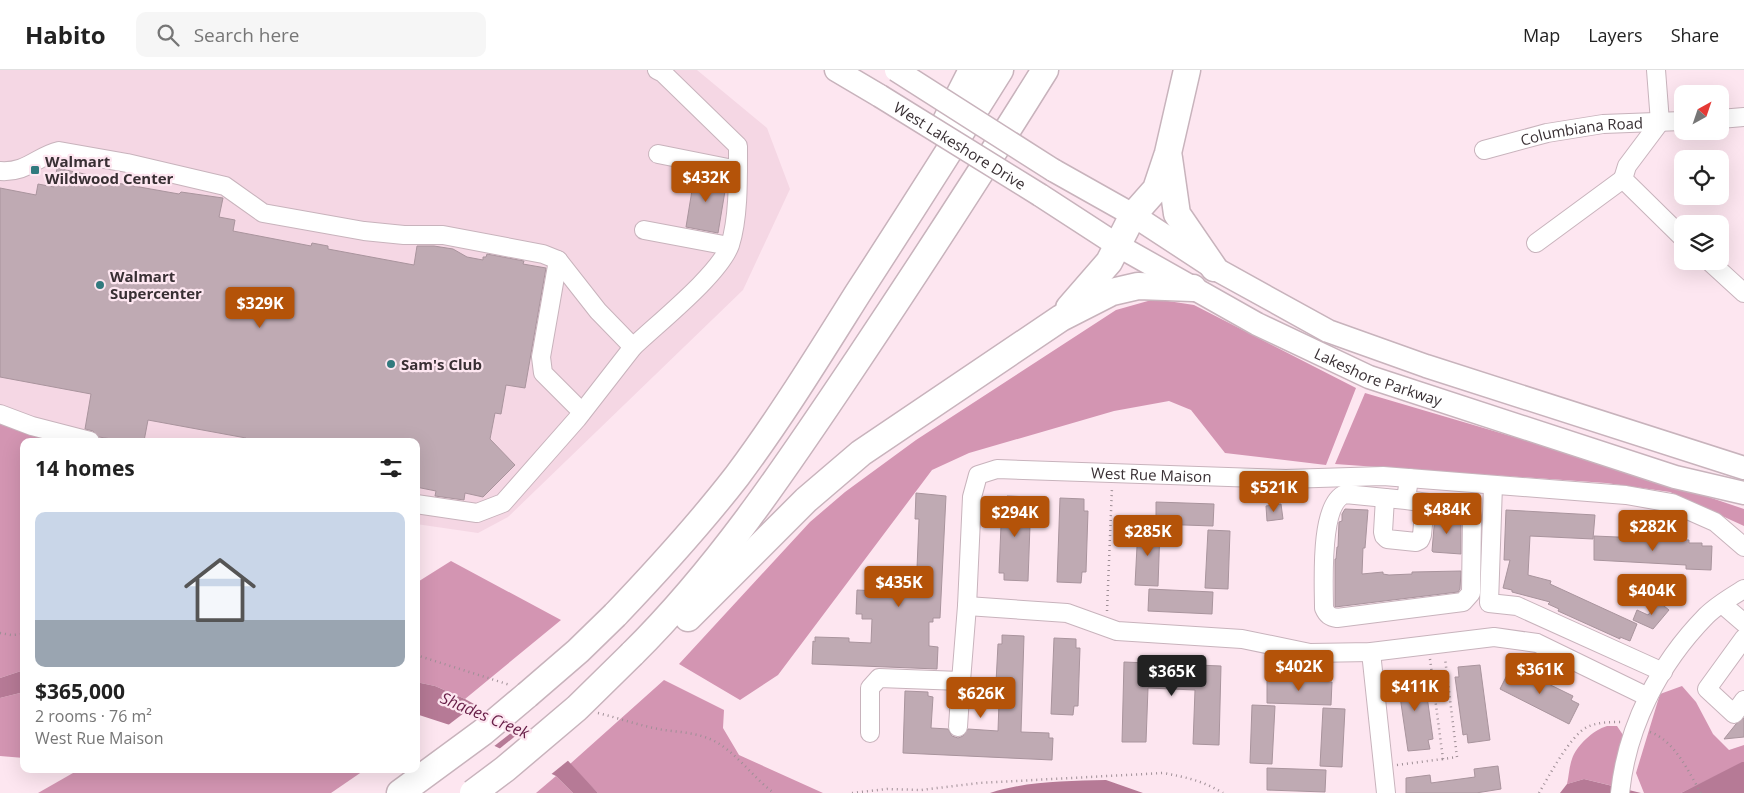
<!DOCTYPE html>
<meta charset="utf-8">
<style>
body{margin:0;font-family:"Open Sans",sans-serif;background:#f6f6f6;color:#222;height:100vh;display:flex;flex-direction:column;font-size:19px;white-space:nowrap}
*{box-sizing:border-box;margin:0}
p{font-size:16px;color:#767676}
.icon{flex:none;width:28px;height:28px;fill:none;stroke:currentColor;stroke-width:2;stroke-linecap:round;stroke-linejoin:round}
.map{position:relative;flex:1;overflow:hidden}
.side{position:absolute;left:20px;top:368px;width:400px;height:335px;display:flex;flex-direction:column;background:#fff;border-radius:10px;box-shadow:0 5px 20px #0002}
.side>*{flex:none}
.needle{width:32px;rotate:40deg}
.buttons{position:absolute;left:1674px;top:15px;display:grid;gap:10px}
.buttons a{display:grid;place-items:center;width:55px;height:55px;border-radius:10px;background:#fff;box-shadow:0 5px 20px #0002;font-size:25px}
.price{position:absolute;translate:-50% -42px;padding:0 11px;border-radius:5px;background:#b45309;color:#fff;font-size:16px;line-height:32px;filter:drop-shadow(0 1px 2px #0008)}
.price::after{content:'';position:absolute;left:50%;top:30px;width:15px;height:11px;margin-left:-8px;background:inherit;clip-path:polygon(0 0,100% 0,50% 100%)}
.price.selected{background:#222;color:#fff}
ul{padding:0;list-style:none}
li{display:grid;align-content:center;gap:10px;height:265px;padding:0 15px}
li+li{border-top:1px solid #e0e0e0}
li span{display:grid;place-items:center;height:155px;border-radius:10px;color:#555}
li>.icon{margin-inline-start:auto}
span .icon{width:90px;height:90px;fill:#fffc;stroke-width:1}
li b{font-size:21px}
h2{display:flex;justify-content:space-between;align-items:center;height:60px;padding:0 15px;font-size:21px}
header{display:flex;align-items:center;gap:30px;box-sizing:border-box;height:70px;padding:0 25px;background:#fff;border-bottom:1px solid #e0e0e0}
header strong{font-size:24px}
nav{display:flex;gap:28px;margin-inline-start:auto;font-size:18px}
.search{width:350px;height:45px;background:#f6f6f6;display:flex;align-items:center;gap:12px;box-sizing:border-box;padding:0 18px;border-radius:10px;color:#767676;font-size:19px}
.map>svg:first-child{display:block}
</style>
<header>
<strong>Habito</strong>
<div class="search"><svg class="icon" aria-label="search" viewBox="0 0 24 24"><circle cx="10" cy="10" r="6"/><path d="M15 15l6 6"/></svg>Search here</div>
<nav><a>Map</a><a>Layers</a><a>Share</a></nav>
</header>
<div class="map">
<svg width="1744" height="723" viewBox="0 0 1744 723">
<rect width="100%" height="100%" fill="#fde6f0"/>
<path fill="#f5d7e4" d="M0,0H697L767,58L790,119L743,220L508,447L478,463L416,454V371H58L38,367L0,353Z"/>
<g fill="#d395b2">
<path d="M1155,229L1194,235L1356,318L1326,395L1225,383L1191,340L1169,331L1114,341L969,383L932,400L778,605L740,630L679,594L810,452L845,422L916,370L1116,240Z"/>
<path d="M1365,323L1646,406L1744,439V456L1670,422L1606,413L1335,394Z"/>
<path d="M0,353L38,367L58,371H24V600L0,608Z"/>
<path d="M451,491L561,550L465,629L435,616L416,612V513Z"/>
<path d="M664,610L724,640L723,658L739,685L823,723H598L570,694Z"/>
<path d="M1682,616L1696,632L1713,664L1729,680L1744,675V692L1681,723H1644L1636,703L1660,624Z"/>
<path d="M24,622V688L0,686V628Z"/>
<path d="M1607,656H1617L1625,668L1613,716L1584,709L1567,714C1569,706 1569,697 1572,689C1576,676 1593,660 1607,656Z"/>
<path d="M80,699H366L331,723H38Z"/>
<path d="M556,706L573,723H536Z"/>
</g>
<g fill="#b67a96">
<path d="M24,600V622L0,628V608Z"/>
<path d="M416,612L435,616L465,629L558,680L598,723H573L556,706L456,657L416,644Z"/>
<path d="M1742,692H1744V723H1681Z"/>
<path d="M1584,709L1641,723H1560L1567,714Z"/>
<path d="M1106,710L1143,723H990C1027,711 1066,711 1106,710Z"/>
</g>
<g fill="#fde6f0">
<path d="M477,633L520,656L493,677L447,656Z"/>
<path d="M524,659L560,678L570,689L549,706L498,680Z"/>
</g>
<g fill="#bfaab3" stroke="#a9949d">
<path d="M57,98L98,107L100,110L179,124L181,122L223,128L219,147L235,150L233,161L311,176L312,173L328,176V179L414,195L417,176H434L453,179L467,187L483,190V187H486L487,184L524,191L523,194L546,198L525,318L506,315L501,344L495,343L490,369L515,395L483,427L465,423L464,430L435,426L436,421L416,417V371H246V368L148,350L144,371H124L99,367L93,361L85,359L91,324L0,307V118L36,125L38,114L54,117Z"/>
<path d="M695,102L727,109L718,163L686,157Z"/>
<path d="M916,423L946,426L940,548H933V552H929V576L938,577L937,599L812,594L813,571L815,572V567L849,568V572L871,573L872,549H862V544H856L857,520L916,523L919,449H915Z"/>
<path d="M1007,426L1031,427L1028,511L1004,510V503H999L1002,432H1007Z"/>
<path d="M1060,428L1084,429V441H1088L1086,502H1082L1081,513L1057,512Z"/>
<path d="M1156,432L1214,434L1213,456L1156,454Z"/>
<path d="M1281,434L1283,449L1267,451L1266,436Z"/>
<path d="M1345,439L1368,440L1365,478H1363L1362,504L1383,502V504L1389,505L1412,504V502L1461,501L1460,519L1458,522L1335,537V489H1336L1337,477H1338L1339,452L1342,451V444Z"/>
<path d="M1506,440L1595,445L1593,469L1530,466L1528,505L1551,511L1550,514L1637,554L1630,571L1620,567V569L1558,541L1559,539L1548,534L1550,532L1512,522V520L1503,518L1510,490H1504Z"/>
<path d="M1435,445L1461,448V484L1433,482L1432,481Z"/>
<path d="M1138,457L1160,458L1158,516L1135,515Z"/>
<path d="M1208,460L1230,461L1228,519L1205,518Z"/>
<path d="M1594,466L1689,470V473H1702V476H1712L1711,500L1686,499V495L1594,490Z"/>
<path d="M1149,519L1213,522L1212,544L1148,541Z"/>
<path d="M1659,532L1669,540L1653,559L1633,550L1637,540L1648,545Z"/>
<path d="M1002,565L1024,566L1021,662L1049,663V668H1053L1052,690L903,683L905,621L928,622V626L933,627L931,658L948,659L952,666L958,668L963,666L968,659L998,661L999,632H995L998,574H1002Z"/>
<path d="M1054,568L1076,569V578H1080L1078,636H1074L1073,645L1051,644Z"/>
<path d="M1124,592L1221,596L1219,675L1193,674L1195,620L1148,618L1146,672H1122Z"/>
<path d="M1480,595L1490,670L1468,673L1467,664L1463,665L1455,607H1459L1458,597Z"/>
<path d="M1510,599L1519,604L1520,600L1573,626L1571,630L1579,634L1569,654L1500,619Z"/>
<path d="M1420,603L1421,612H1425L1433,669L1428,670L1430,679L1408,681L1397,606Z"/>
<path d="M1267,610L1332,612L1331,635L1267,633Z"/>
<path d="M1252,635L1275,636L1272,694L1250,693Z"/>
<path d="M1323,638L1345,639L1342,697L1320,696Z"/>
<path d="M1744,648V667L1724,669L1736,654Z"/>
<path d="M1498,696L1501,719L1476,723H1406V708L1430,705L1431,713L1475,707L1474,699Z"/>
<path d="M1267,698L1326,700L1325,722L1267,720Z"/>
</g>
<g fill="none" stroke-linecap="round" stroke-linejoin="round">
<defs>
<g id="minor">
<path d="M1656,0L1660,52"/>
<path d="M1720,49L1744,47"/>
<path d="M1660,52L1627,96L1623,109L1682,167"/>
<path id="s1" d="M1484,80L1547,63L1603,54L1682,51"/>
<path d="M658,84L738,100"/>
<path d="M0,101C27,103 37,86 59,81L127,93L225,116L263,143L364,161L404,165H443L543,184L558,190L598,241L633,277L577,349L503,433L477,443L416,434"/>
<path d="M644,160L729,176"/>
<path d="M1536,173L1623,109"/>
<path d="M558,190L541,287L543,303L582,342"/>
<path d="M1709,191L1744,223"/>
<path d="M633,277C658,253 719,205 730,175C739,147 738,105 738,76L663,3L657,0"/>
<path d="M0,344L32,356L90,371"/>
<path d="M1493,415L1489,533L1517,536L1663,602"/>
<path d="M1385,428L1383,462L1384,466L1387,469L1416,472L1420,470L1422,465L1425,433"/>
<path d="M1406,430L1345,424C1319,434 1324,514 1324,538C1327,545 1330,547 1337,548L1463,532L1471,523L1472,447L1471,442L1465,438L1406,430L1409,408"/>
<path d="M1722,534L1744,553"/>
<path d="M967,536L1067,543L1117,561L1242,569L1310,583L1371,582L1494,567L1537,573L1648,627"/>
<path d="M1744,568L1707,619L1734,644L1744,630"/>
<path d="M1371,582L1386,723"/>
<path d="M958,657L961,611"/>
<path id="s2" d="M870,663V618L879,608L961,611L967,536L972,427L978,405L997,399L1286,409L1383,406L1626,425L1672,433L1715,452L1744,477"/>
<path d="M1620,723C1627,656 1659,594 1706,546C1717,535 1731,527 1744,519"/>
</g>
<g id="major">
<path d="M836,0L880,26"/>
<path d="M1053,100L1133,145L1214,198L1328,261L1426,296L1744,398"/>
<path id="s3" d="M1040,125L1117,175L1257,254L1369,307L1675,407L1744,423"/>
</g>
<g id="highway">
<path d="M943,57L972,0"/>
<path d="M1169,88L1177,144L1214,198"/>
<path d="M1069,238L1109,192L1133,145L1156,119L1168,83L1187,0"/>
<path d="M615,545C658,500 699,455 737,406C781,347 819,285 858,223C906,149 953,75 1000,0"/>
<path d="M688,548L806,430L861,383L1061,248L1112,222L1138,216L1193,218"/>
<path d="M632,584C720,497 788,394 857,291C921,195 984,98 1045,0"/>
<path d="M400,723L483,662L527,625"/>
</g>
</defs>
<use href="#minor" stroke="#c8b3bc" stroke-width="20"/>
<use href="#major" stroke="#c8b3bc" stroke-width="25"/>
<use href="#highway" stroke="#c8b3bc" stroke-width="29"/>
<g stroke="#9f8f96" stroke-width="2.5" stroke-dasharray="1 4" stroke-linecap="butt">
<path d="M1107,541L1112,417"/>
<path d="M0,563L11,565L24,564"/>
<path d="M416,585L510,615"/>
<path d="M1430,589L1443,689L1457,687L1445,588"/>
<path d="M598,643C618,648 638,655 658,659C675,662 694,662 710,669C734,679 753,708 774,723"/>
<path d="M1650,662C1675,671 1688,701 1701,723"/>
<path d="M1397,695L1443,689"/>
<path d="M852,723L887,719L921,720L979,713L1163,703C1186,707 1203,711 1223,723"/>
<path d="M1539,723C1549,706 1570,666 1587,657C1598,652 1610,652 1622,652"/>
</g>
<use href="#minor" stroke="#fff" stroke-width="18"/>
<use href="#major" stroke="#fff" stroke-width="22"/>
<use href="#highway" stroke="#fff" stroke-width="26"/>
<defs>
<g id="major-bridge">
<path d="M896,0L1053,100"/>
<path id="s4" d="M880,26L1040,125"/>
</g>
<g id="highway-bridge">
<path d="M527,625L578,581L615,545"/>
<path d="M473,723L505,699L577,638L632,584"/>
</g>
</defs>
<use href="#major-bridge" stroke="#c8b3bc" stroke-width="25" stroke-linecap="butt"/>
<use href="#highway-bridge" stroke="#c8b3bc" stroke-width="29" stroke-linecap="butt"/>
<use href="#major-bridge" stroke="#fff" stroke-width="22"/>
<use href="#highway-bridge" stroke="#fff" stroke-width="26"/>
</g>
<g fill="#317a7e" stroke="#fde6f0" stroke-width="2">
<rect x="30" y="95" width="10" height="10" rx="2.5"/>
<circle cx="100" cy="215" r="5"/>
<circle cx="391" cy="294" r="5"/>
</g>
<g text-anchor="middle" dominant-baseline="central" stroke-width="4.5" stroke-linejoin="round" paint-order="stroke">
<g font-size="15" fill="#382f33" stroke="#fde6f0">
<text stroke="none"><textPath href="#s1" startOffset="100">Columbiana Road</textPath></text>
<text stroke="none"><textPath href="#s4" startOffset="94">West Lakeshore Drive</textPath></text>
<text stroke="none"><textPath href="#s3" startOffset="385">Lakeshore Parkway</textPath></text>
<text stroke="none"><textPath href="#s2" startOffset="522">West Rue Maison</textPath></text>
</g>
<g font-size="15" font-weight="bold" fill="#382f33" stroke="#fde6f0" text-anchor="start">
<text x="45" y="91">Walmart<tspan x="45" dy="17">Wildwood Center</tspan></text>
<text x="110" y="206">Walmart<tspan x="110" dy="17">Supercenter</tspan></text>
<text x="401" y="294">Sam's Club</text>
</g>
<g font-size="16" font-style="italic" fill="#661d46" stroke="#fde6f0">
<text transform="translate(485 645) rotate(23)">Shades Creek</text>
</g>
</g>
</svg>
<div class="buttons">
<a><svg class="needle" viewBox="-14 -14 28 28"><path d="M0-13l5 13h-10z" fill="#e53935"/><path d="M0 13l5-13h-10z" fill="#767676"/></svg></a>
<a><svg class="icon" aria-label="locate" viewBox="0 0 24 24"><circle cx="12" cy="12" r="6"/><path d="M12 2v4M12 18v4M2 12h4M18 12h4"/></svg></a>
<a><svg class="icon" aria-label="layers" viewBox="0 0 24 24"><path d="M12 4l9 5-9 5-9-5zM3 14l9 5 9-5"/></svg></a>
</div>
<b class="price" style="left:706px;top:133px">$432K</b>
<b class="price" style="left:260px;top:259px">$329K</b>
<b class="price" style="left:1274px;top:443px">$521K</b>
<b class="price" style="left:1447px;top:465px">$484K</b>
<b class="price" style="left:1015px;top:468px">$294K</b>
<b class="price" style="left:1653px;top:482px">$282K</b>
<b class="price" style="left:1148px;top:487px">$285K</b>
<b class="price" style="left:899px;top:538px">$435K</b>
<b class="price" style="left:1652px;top:546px">$404K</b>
<b class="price" style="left:1299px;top:622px">$402K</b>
<b class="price" style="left:1540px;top:625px">$361K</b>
<b class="price selected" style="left:1172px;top:627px">$365K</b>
<b class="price" style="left:1415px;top:642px">$411K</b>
<b class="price" style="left:981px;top:649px">$626K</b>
<section class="side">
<h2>14 homes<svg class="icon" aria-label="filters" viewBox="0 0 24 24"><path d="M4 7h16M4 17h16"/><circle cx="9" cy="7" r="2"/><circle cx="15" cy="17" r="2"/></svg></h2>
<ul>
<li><span style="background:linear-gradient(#c9d6e8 70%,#9aa5b1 0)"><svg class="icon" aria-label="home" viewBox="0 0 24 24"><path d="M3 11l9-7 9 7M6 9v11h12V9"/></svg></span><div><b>$365,000</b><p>2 rooms · 76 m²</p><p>West Rue Maison</p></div></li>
</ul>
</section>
</div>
